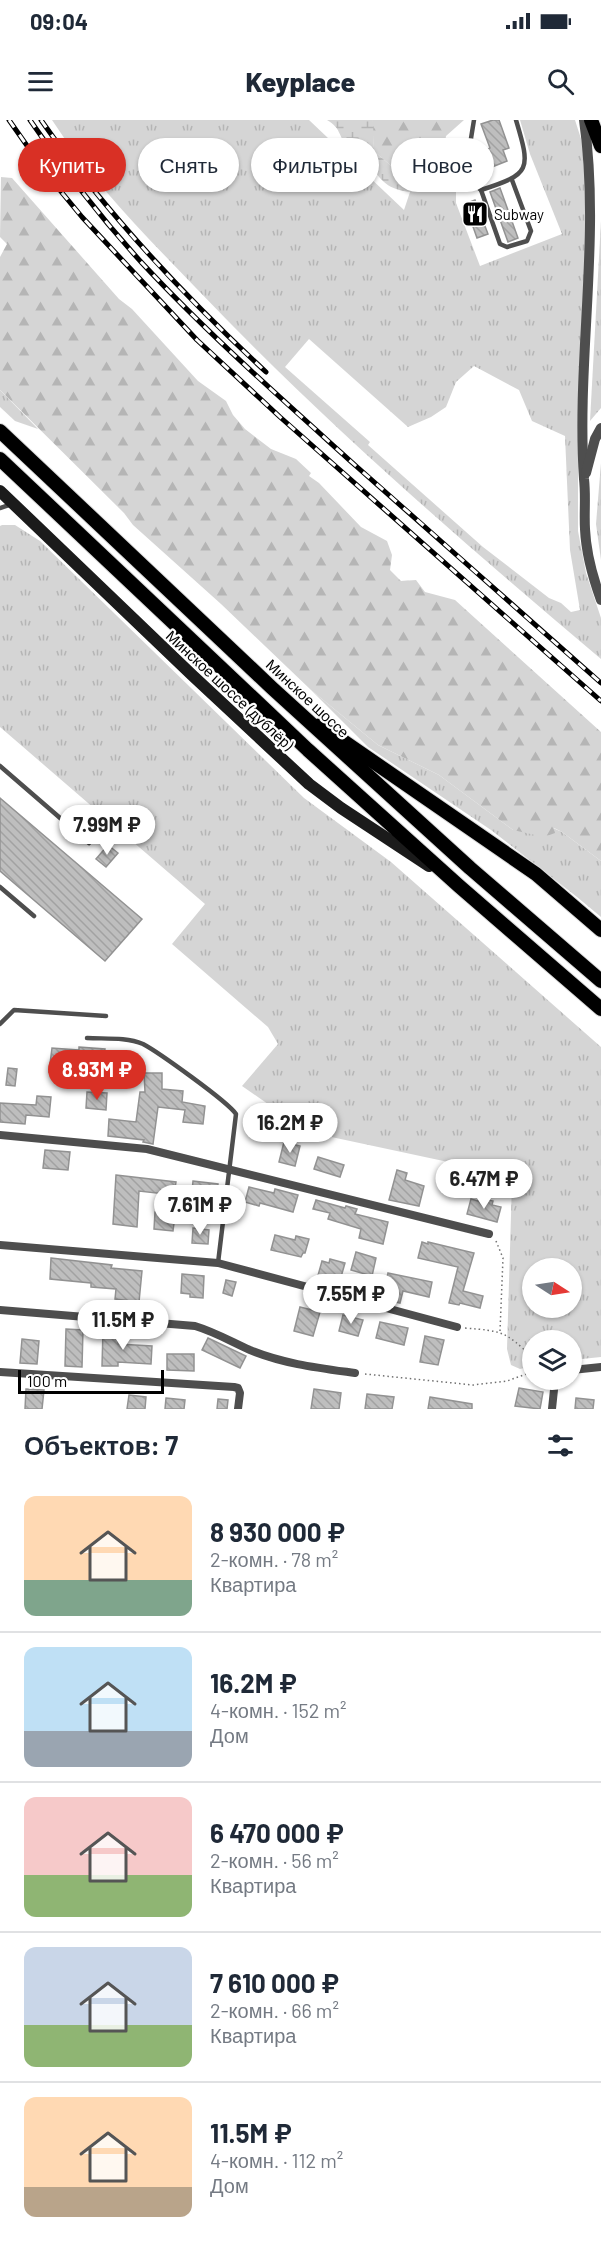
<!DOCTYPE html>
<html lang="ru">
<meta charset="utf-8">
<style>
body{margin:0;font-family:Barlow,sans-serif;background:#f6f6f7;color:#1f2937;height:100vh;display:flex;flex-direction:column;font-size:22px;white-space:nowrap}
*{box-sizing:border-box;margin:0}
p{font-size:20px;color:#747a83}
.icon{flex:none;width:33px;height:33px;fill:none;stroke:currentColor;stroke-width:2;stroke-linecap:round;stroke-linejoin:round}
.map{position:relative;height:1289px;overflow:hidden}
.drawer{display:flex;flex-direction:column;background:#fff;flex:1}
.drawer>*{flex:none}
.hud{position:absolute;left:18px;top:18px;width:566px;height:54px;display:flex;gap:12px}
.needle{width:39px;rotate:102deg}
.tools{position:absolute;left:522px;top:1138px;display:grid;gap:12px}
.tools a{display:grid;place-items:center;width:60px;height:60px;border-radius:50%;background:#fff;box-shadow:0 2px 4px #0004;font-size:30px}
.scale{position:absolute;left:18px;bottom:15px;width:146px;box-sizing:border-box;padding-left:6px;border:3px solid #000;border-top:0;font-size:16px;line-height:21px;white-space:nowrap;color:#000;-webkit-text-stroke:4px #fff;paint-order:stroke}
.price{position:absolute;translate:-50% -51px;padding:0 14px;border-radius:21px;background:#fff;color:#222;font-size:20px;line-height:39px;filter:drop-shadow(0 2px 3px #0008)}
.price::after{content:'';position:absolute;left:50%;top:36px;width:18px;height:14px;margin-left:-9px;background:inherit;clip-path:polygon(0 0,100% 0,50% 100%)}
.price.active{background:#d93025;color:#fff}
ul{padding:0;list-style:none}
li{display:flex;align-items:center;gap:18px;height:150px;padding:0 24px}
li+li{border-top:2px solid #e0e1e3}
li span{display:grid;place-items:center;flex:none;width:168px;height:120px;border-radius:12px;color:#555}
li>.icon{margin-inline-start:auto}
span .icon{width:72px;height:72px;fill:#fffc;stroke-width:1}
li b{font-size:26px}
h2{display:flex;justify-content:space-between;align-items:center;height:72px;padding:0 24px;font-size:26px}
.pill{padding:0 21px;border-radius:27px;background:#fff;box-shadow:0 2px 4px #0004;font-size:21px;line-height:54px}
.pill.active{background:#d93025;color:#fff}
.status{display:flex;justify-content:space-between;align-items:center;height:42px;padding:0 30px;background:#fff;direction:ltr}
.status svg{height:16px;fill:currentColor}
header{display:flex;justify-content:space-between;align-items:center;height:78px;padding:0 24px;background:#fff;font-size:27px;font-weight:800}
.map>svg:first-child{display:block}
</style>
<div class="status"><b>09:04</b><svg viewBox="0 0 49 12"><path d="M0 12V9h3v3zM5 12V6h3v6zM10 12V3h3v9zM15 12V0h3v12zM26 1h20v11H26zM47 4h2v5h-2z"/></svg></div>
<header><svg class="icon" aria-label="menu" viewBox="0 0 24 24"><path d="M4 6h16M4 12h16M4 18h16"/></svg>Keyplace<svg class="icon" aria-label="search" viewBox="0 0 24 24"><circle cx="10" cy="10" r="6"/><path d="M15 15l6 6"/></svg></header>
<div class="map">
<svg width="601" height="1289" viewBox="0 0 601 1289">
<defs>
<pattern id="grass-tufts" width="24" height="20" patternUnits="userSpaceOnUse" patternTransform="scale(1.5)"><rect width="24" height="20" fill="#d5d5d5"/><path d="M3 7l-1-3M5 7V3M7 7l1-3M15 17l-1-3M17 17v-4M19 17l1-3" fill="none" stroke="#b5b5b5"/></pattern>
<pattern id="forest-firs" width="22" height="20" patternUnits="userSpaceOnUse" patternTransform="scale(1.5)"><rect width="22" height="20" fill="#d5d5d5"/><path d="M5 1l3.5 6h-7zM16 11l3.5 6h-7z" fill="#b5b5b5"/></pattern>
<pattern id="wetland-marsh" width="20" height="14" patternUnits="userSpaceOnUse" patternTransform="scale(1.5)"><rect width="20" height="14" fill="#d5d5d5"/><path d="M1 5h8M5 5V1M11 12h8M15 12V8" fill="none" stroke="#b5b5b5"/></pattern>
<pattern id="building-back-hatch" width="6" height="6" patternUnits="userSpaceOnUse" patternTransform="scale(1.5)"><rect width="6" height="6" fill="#bebebe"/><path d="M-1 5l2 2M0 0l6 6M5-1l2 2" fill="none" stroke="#a2a2a2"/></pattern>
</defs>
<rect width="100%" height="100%" fill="#fff"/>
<g fill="url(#grass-tufts)" fill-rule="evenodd">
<path d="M52,0H309L404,90L410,72L449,59L456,72V83L480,146L562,114L530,34L520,0H575L583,25L588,68L578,288V411L586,453L601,498V539C461,421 323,301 196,168C145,115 92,62 52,0ZM309,219L408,307L431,297L446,287L456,262L474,246L519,270L532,301L565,316L570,430L580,490L571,492L561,483L549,478L483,427L368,325L370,322L285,247Z"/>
<path d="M601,101V288L590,301Z"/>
<path d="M0,270L38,309L15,301L0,287Z"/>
<path d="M601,343V440L596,404Z"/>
<path d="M2,405H15L40,421L304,678L391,742L601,927V1237L572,1240V1221H532V1246L520,1249L511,1245L507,1229L512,1062L495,1052L308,1012L242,966L278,924L268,907L172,824L205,784L0,607V406ZM532,1149H572V1188H532Z"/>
<path d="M311,570L378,625L439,655L513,710L553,708L562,712L601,741V797L577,777L491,710L368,627Z"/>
</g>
<g fill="url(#forest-firs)">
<path d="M372,0H464L446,16L444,30L452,44L449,59L410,72L397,51L374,31Z"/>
<path d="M1,57L12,58L119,179L132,189L198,261L226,281L233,295L245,309L271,329L296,339L311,353L309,356L319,363L361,407L387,421L392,435L390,450L401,461L416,460L425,472L455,480L601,612V741L562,712L554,708L555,713L544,717L513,710L439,655L378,625L311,570L221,484L133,405L124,393L0,270V137L7,124L0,117Z"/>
</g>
<path fill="url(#wetland-marsh)" d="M327,0H372L373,2L374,31L397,51L410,72C382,68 383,59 365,41C360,35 351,32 347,26C338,15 341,8 327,0Z"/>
<g fill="url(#building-back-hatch)" stroke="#929292" stroke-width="1.5">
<path d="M493,0H499L509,28L503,30L507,41L487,49L484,41L487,40L484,31L490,28L481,4Z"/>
<path d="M500,68L518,118L508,122L490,72Z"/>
<path d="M475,80L488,114L477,118L465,84Z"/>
<path d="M0,678L142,799L105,841L0,751Z"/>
<path d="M108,725L118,733L106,747L96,739Z"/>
<path d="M79,927L105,929L103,944L70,941L69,954L49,952L52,928L79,930Z"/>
<path d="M8,948L17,949L15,966L6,965Z"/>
<path d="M144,953H162V969L183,971L182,982L205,986L203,1004L183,1002L185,990L158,987L153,1024L143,1022L144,1020L108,1016L109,999L136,1002L140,972H145Z"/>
<path d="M87,972L107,973L106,990L86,988Z"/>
<path d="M37,976L51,977L49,997L26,995L25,1004L0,1002V983L36,985Z"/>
<path d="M284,1022L300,1026L295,1046L279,1042Z"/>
<path d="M45,1030L70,1032L68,1050L43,1048Z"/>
<path d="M318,1037L344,1045L340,1057L314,1049Z"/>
<path d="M397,1050L407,1053L405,1060L424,1066L419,1086L389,1080Z"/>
<path d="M116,1055L176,1062L174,1075L139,1071L137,1107L113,1104Z"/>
<path d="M193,1061L218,1064L216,1085L191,1082Z"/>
<path d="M249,1067L274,1073L275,1069L298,1075L293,1092L260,1083L259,1086L245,1082Z"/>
<path d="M479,1078L493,1081L492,1085L501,1087L497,1102L467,1094L471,1079L478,1081Z"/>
<path d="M316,1080L345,1088L346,1086L357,1089L355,1094L388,1102L383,1124L359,1118L361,1109L328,1099L330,1093L313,1089Z"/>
<path d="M155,1092L175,1095L173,1111L154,1109Z"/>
<path d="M193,1108L209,1110L208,1124L192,1123Z"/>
<path d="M275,1115L295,1120L296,1116L309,1119L305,1133H303L301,1137L271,1130Z"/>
<path d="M422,1122L428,1124V1122L474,1133L463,1171L483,1176L480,1188L460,1183L459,1185L449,1183L458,1147L418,1138Z"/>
<path d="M356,1132L376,1138L372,1156L351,1150Z"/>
<path d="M51,1138L112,1145L111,1148L142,1151L139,1182L115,1179L116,1169L91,1167V1163L50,1159Z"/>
<path d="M330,1139L345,1143L339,1164L317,1159L322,1141L329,1143Z"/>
<path d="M388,1153L432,1162L429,1177L403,1171L400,1183L382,1179Z"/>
<path d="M182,1154L204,1156L203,1178L190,1177V1174L181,1173Z"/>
<path d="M226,1160L236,1162L232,1176L223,1173Z"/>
<path d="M300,1187L320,1192L313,1216L294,1211Z"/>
<path d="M343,1195L363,1200L358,1216L339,1211Z"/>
<path d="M380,1202L408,1208L404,1225L376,1218Z"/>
<path d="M66,1209L83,1210L82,1247L65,1246Z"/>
<path d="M103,1210H119L118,1224L152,1226L151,1244L118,1242V1246H102Z"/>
<path d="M425,1216L444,1220L438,1245L420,1242Z"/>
<path d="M208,1218L246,1236L240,1248L202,1230Z"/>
<path d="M22,1219L39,1221L37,1244L20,1243Z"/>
<path d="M167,1234H194V1251L167,1250Z"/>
<path d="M519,1268L543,1272L540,1289L515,1286Z"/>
<path d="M26,1269L44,1270L42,1289H25Z"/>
<path d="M314,1269L341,1273L339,1289H311Z"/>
<path d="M367,1274L394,1277L392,1289H365Z"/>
<path d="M129,1275L146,1277L145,1289H127Z"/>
<path d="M430,1277L472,1284V1289H428Z"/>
<path d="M166,1278L185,1280L184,1289H165Z"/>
<path d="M576,1278L594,1280L593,1289H575Z"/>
<path d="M218,1279L228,1280L227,1289H217Z"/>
</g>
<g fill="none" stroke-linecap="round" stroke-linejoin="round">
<defs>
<g id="primary">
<path d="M591,0L601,26"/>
<path d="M320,605L536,754L601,810"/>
</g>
<g id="trunk">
<path d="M0,311L272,568L470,748L601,861"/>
<path d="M0,339L308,630L459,766L601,889"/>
</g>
</defs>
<use href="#primary" stroke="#dbdbdb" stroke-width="16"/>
<use href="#trunk" stroke="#dbdbdb" stroke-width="16"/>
<g stroke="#707070" stroke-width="1.5" stroke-dasharray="1.5 3" stroke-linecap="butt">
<path d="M496,1121L503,1138L500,1211"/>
<path d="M465,1208C502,1211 505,1211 532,1237"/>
<path d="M365,1254L473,1265L507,1261L532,1252"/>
</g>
<g stroke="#4e4e4e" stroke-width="4.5">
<path d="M474,0L466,49C468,59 473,64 481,70L500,124L507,127L527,121L531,111L512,60"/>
<path d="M481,70C531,54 531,50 516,0"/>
<path d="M0,388L12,384"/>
<path d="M0,646L89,723"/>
<path d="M0,767L34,796"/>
<path d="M0,904L14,890L106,896"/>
<path d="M87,918C106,919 126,917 143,924C158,932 227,981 236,994L218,1143"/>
</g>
<g stroke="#4e4e4e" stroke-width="8">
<path d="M0,1015L147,1029L489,1114"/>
<path d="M0,1125L218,1143L457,1207"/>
<path d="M0,1190L195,1206C215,1212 232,1222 250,1230C284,1244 319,1248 355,1253"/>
<path d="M572,1250L601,1247"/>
<path d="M0,1252L234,1267L238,1268L240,1273L238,1289"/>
<path d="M552,1289L555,1260"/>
</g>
<g stroke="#4e4e4e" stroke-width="10">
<path d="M584,0C601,118 576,240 584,359C586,376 584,393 585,409C586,433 593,458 601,480"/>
<path d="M586,353L595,319L601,308"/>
</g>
<path stroke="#1b1b1b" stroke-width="12" d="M0,371L192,555L309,664L341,688L429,746"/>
<use href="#primary" stroke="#000" stroke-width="14"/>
<use href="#trunk" stroke="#000" stroke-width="14"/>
<defs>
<g id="rail">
<path d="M9,0L49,57L82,97L197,220L280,297L601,581"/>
<path d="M30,0C64,50 101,98 142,143C209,215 283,280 356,346C438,418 519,491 601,563"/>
<path d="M41,0C106,93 183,175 266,252"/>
</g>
</defs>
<use href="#rail" stroke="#000" stroke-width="5"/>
<use href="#rail" stroke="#fff" stroke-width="3" stroke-dasharray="9" stroke-linecap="butt"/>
</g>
<defs>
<symbol id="restaurant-square" viewBox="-11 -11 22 22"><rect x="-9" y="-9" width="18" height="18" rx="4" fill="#000" stroke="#fff"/><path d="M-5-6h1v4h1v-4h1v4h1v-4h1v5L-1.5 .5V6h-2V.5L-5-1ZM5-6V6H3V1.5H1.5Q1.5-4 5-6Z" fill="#fff"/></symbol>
</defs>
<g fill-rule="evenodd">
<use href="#restaurant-square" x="460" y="79" width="30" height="30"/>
</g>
<g text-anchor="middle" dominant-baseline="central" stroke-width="4.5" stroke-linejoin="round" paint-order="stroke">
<g font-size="15" fill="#000" stroke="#fff" text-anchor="start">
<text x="494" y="94">Subway</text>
</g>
<g font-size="15" fill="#000" stroke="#fff">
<text transform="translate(230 570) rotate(43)">Минское шоссе (дублёр)</text>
<text transform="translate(308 578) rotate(43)">Минское шоссе</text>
</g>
</g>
</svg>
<div class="tools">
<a><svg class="needle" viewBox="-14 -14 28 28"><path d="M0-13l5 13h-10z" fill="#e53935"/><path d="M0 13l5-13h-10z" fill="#747a83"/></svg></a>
<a><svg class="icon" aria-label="layers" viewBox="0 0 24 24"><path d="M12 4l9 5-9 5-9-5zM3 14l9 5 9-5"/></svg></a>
</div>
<div class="scale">100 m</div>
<b class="price" style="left:107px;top:736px">7.99M ₽</b>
<b class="price active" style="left:97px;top:981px">8.93M ₽</b>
<b class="price" style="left:290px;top:1034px">16.2M ₽</b>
<b class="price" style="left:484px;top:1090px">6.47M ₽</b>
<b class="price" style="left:200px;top:1116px">7.61M ₽</b>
<b class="price" style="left:351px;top:1205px">7.55M ₽</b>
<b class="price" style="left:123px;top:1231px">11.5M ₽</b>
<div class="hud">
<a class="pill active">Купить</a>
<a class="pill">Снять</a>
<a class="pill">Фильтры</a>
<a class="pill">Новое</a>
</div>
</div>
<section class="drawer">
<h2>Объектов: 7<svg class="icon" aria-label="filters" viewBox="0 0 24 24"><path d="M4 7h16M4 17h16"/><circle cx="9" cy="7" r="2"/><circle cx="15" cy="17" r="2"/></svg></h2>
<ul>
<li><span style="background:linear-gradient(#ffd9b3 70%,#7fa58c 0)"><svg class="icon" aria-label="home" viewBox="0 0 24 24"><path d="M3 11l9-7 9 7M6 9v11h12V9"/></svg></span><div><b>8 930 000 ₽</b><p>2-комн. · 78 m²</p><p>Квартира</p></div></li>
<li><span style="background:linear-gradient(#bfe0f5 70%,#9aa5b1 0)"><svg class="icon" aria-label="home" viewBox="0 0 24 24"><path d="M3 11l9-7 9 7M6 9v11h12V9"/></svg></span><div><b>16.2M ₽</b><p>4-комн. · 152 m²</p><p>Дом</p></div></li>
<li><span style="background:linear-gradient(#f6c9c9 65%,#8fb573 0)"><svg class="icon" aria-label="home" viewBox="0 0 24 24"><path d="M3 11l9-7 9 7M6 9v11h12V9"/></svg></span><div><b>6 470 000 ₽</b><p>2-комн. · 56 m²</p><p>Квартира</p></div></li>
<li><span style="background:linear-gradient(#c9d6e8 65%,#8fb573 0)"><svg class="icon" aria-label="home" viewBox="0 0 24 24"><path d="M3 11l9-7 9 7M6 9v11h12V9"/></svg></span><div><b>7 610 000 ₽</b><p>2-комн. · 66 m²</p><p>Квартира</p></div></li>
<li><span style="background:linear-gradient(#ffd9b3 75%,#b9a48a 0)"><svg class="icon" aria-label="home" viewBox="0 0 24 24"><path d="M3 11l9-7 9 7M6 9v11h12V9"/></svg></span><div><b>11.5M ₽</b><p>4-комн. · 112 m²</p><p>Дом</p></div></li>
</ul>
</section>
